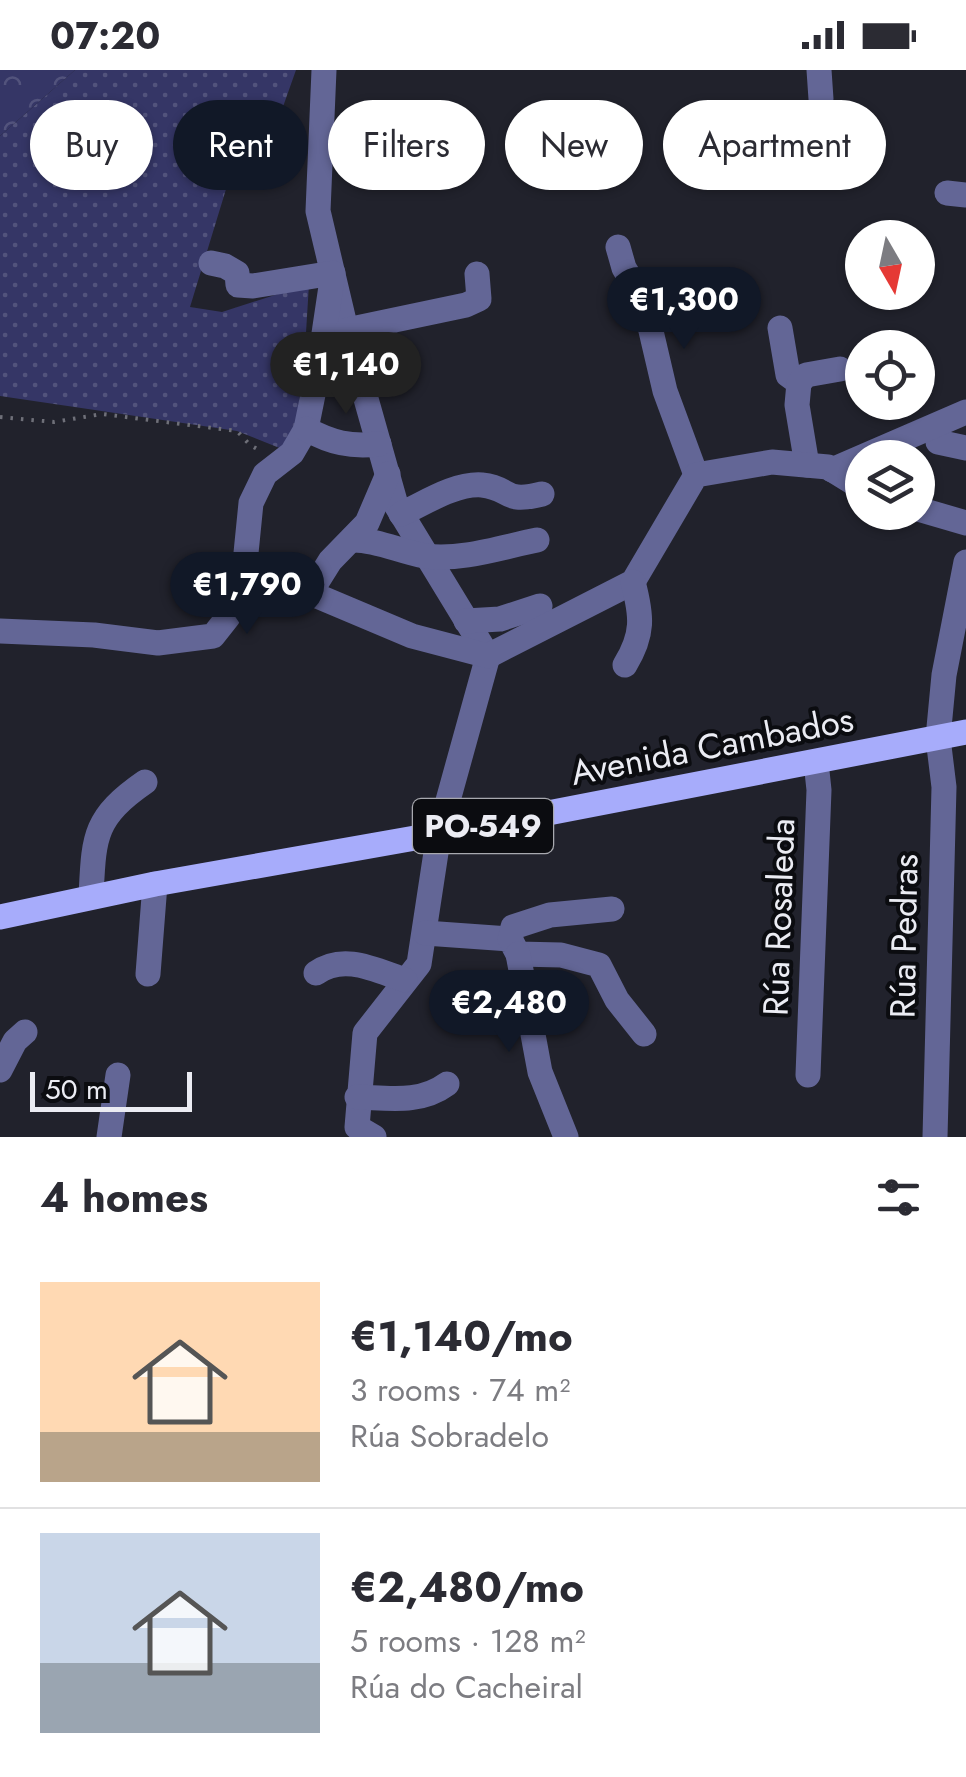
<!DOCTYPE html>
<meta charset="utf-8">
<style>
body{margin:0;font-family:Jost,sans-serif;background:#f7f7f7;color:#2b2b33;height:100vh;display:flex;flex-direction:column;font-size:38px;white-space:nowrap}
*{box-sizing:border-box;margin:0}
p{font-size:32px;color:#7c7c81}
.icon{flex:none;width:55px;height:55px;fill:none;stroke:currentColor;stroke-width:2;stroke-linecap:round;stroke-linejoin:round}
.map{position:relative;height:1067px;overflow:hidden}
.sheet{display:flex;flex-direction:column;background:#fff;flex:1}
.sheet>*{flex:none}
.guide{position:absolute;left:30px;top:30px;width:908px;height:90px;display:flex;gap:20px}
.needle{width:65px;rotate:171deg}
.buttons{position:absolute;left:845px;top:150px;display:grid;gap:20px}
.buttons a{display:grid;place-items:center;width:90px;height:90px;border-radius:50%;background:#fff;box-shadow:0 2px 8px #0004;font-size:50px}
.scale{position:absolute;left:30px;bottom:25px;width:162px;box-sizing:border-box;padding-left:10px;border:5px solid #ebecf3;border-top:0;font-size:28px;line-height:35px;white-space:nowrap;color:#ebecf3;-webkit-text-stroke:8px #0b0c10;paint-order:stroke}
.price{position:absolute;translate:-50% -85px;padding:0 22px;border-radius:35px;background:#111827;color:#fff;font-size:32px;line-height:65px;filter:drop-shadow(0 2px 5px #0008)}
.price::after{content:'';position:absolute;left:50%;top:60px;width:30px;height:22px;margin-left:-15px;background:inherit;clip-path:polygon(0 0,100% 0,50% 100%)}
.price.active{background:#222;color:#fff}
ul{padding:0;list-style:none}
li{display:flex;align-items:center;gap:30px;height:250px;padding:0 40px}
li+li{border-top:2px solid #e1e1e2}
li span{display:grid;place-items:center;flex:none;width:280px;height:200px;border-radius:0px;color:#555}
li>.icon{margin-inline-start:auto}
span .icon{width:120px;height:120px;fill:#fffc;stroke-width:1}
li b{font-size:42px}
h2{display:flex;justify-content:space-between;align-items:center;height:120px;padding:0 40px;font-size:42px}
.tag{padding:0 35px;border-radius:45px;background:#fff;box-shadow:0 2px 8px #0004;font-size:35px;line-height:90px}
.tag.active{background:#111827;color:#fff}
.status{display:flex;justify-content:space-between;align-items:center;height:70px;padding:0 50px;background:#fff;direction:ltr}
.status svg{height:28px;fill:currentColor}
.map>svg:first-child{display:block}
</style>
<div class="status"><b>07:20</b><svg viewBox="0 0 49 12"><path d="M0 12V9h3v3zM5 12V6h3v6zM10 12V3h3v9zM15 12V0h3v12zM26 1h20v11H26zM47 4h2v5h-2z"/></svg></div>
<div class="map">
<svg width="966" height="1067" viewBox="0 0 966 1067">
<defs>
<pattern id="grass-dots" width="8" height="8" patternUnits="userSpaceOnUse" patternTransform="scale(2.5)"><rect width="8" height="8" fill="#353666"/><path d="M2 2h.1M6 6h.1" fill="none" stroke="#52537c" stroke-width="1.8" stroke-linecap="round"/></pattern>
<pattern id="forest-crowns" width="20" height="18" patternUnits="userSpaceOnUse" patternTransform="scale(2.5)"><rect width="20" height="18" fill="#353666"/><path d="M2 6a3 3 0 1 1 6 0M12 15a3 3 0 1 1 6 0" fill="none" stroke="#52537c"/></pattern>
</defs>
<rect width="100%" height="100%" fill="#21222c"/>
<path fill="url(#grass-dots)" d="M75,0H296L279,48L227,116L190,237L222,242L309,214L304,295L292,383L237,361L0,326V66Z"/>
<path fill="url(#forest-crowns)" d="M0,0H75L0,66Z"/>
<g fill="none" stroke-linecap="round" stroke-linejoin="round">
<path stroke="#6f7079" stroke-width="4" stroke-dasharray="2.5 8" stroke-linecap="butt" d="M0,347L54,352L102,344L237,361L250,375L259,380"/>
<g stroke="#636696" stroke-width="25">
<path d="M324,0L318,141L344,251L396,435L488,586L439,763L419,894L365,963L357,1057L374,1067"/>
<path d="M819,0L821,29"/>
<path d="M947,123L966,125"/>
<path d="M618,177L624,198L644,231L665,321L696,405"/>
<path d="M211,193L225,196L237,203L238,215L253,216L333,203L320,290L306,359L292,383L265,404L251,433L243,513"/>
<path d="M780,258L788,305L799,313"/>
<path d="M347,260L466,235L479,229L477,204"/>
<path d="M306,359C332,373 350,377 379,374"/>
<path d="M938,372L966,378"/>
<path d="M807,395L797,335L799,313L806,305L840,299"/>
<path d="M832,400L966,342"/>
<path d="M918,439L966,453"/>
<path d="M401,444C425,433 455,413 482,415C512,418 502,434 542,424"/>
<path d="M354,470C378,470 401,482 425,486C461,491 502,477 537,470"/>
<path d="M310,523L330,491L367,453L388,404"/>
<path d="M466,551L500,549L540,536"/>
<path d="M0,561L94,565L158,573L213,566L228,547L243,513L310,523L412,566L488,586L633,512L696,405L772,392L828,397L862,418"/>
<path d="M625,595C644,564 642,546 633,512"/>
<path d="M91,826C94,767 93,748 145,712"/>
<path d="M425,863L510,869L518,884L561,885L599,895L617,930L644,964"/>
<path d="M510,869L513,857L550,845L612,839"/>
<path d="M518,884L540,1002L566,1067"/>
<path d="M316,903C344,883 375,900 405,910"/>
<path d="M148,904L155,814"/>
<path d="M0,1000L15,971L25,962"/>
<path d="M808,1005L819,720L816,692"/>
<path d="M357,1027C389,1028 420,1034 447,1014"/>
<path d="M109,1067L118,1005"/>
<path d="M935,1067L944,717L938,668L944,605L966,492"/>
</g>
<path stroke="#a7acfb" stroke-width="25" d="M0,847L155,814L466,759L966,662"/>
</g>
<g text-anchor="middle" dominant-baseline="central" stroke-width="8" stroke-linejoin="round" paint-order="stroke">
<rect fill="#0b0c10" stroke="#a8a9af" stroke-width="2.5" x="413" y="729" width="140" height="54" rx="8"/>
<g font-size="32" font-weight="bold" fill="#ebecf3">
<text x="483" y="756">PO-549</text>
</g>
<g font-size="35" fill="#ebecf3" stroke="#0b0c10">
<text transform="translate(712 676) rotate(-11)">Avenida Cambados</text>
<text transform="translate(779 847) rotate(-88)">Rúa Rosaleda</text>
<text transform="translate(904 866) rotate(-89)">Rúa Pedras</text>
</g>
</g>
</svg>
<div class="buttons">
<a><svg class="needle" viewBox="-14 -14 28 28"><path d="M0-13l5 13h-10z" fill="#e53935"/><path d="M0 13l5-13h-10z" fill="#7c7c81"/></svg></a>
<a><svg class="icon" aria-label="locate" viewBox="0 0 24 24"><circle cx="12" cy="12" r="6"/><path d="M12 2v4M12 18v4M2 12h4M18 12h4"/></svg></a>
<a><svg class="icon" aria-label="layers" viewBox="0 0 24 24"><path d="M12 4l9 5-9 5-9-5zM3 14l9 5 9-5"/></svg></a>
</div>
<div class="scale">50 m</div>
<b class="price" style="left:684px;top:282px">€1,300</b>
<b class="price active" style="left:346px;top:347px">€1,140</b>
<b class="price" style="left:247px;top:567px">€1,790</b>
<b class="price" style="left:509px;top:985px">€2,480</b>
<div class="guide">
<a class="tag">Buy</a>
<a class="tag active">Rent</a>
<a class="tag">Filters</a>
<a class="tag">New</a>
<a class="tag">Apartment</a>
</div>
</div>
<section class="sheet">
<h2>4 homes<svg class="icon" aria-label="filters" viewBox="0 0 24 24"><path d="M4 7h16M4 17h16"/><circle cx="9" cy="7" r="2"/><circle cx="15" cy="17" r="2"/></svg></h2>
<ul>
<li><span style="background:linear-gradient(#ffd9b3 75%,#b9a48a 0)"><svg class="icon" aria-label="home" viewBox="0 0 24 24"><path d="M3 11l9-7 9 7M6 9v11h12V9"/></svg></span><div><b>€1,140/mo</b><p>3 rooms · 74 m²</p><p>Rúa Sobradelo</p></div></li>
<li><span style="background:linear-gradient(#c9d6e8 65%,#9aa5b1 0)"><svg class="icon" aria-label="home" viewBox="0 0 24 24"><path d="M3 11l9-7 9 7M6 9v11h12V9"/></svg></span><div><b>€2,480/mo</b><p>5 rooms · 128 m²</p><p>Rúa do Cacheiral</p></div></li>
</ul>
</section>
